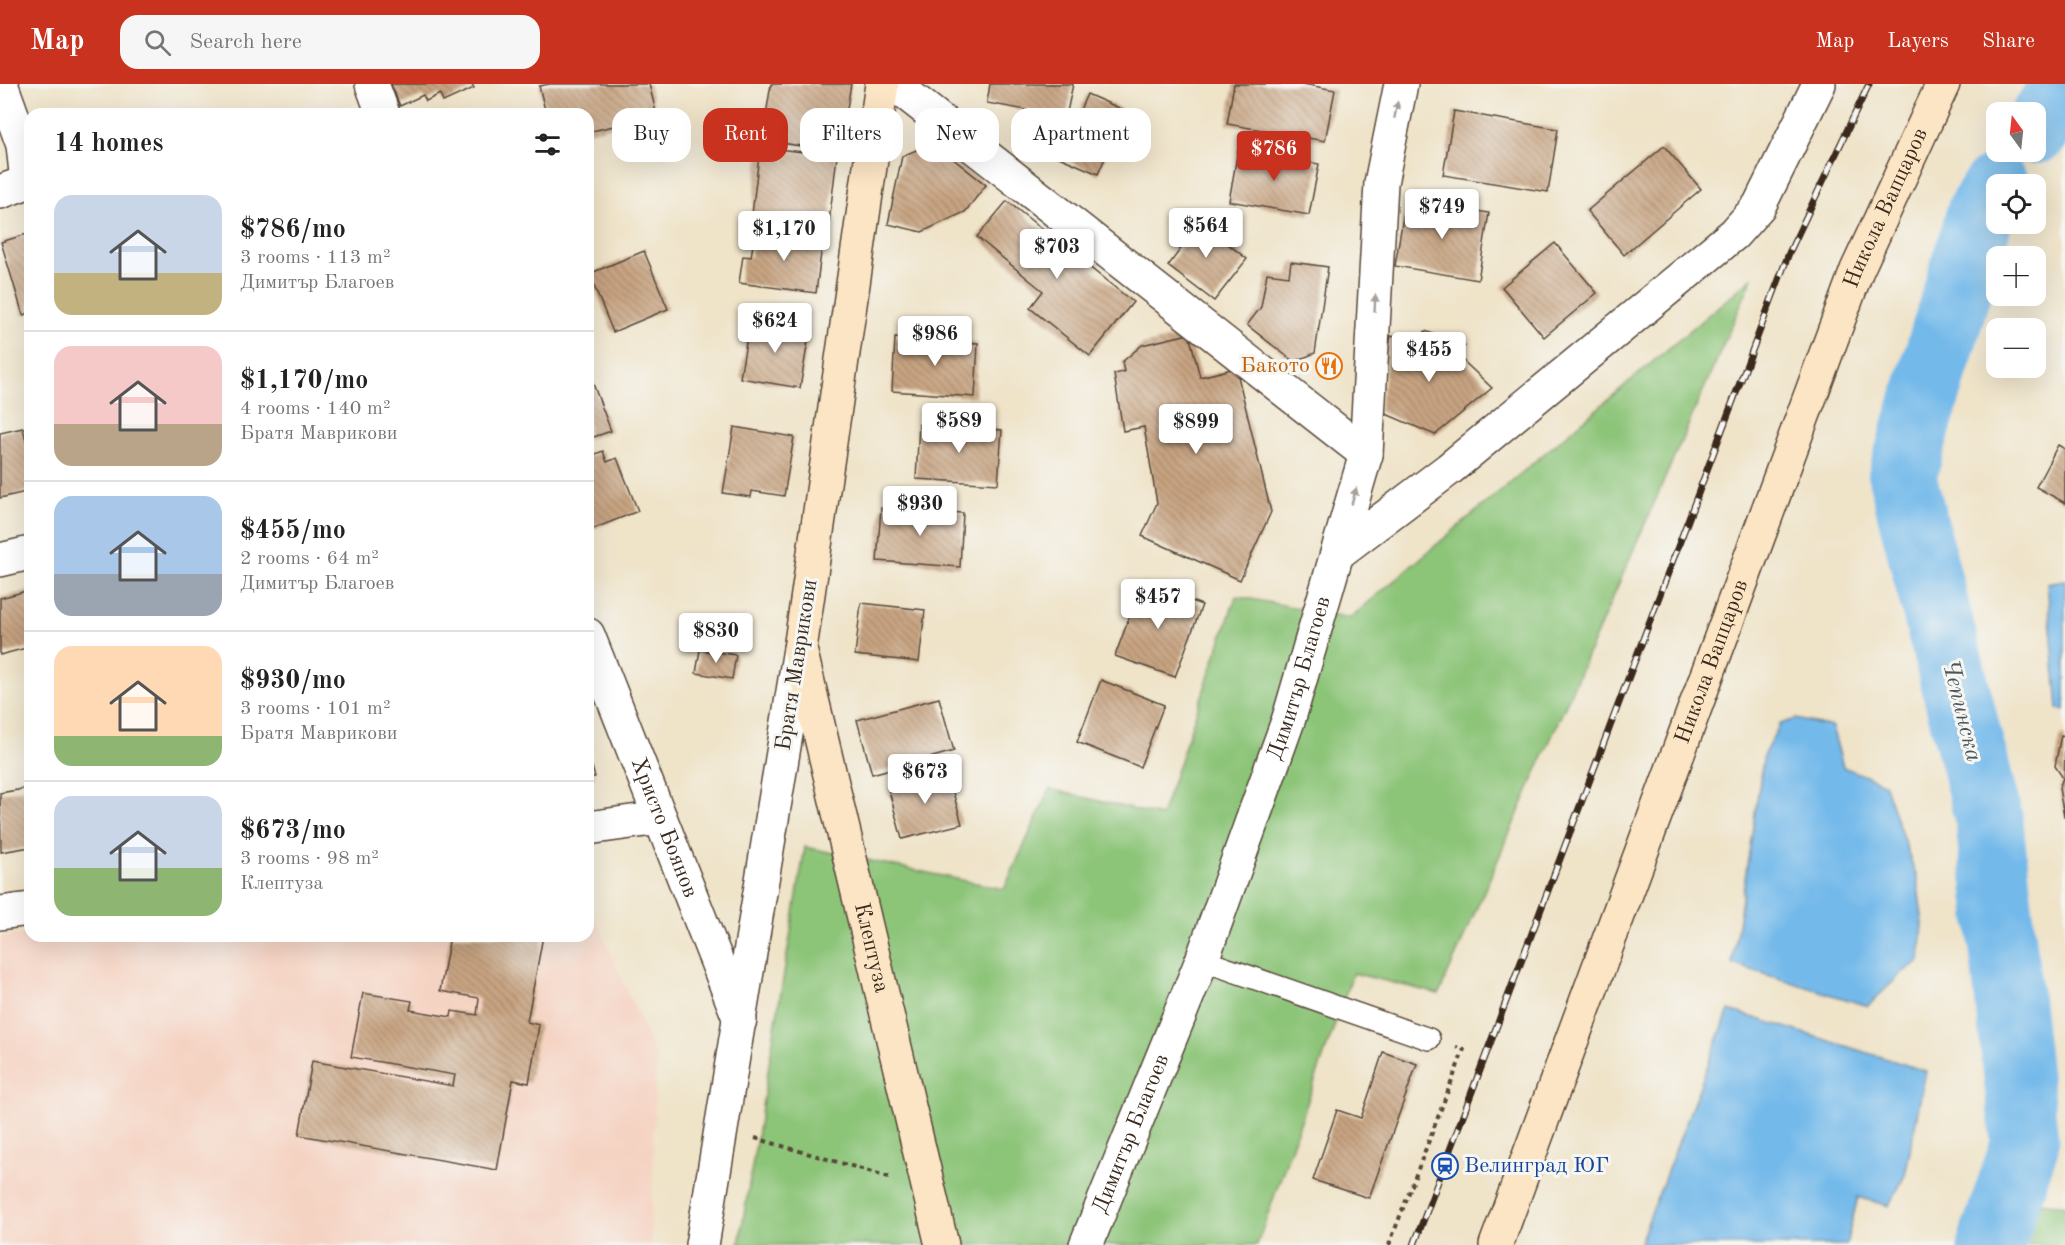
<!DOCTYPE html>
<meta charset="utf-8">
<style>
body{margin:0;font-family:"Old Standard TT",serif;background:#f6f6f6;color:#222;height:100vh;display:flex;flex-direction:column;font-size:22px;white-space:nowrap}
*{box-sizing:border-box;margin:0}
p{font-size:20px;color:#767676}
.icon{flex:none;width:33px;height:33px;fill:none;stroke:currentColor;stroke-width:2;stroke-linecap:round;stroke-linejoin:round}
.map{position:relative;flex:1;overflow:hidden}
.details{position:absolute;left:24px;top:24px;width:570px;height:834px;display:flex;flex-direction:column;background:#fff;border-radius:18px;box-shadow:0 6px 24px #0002}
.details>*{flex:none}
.top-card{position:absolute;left:612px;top:24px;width:570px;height:54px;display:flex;gap:12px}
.needle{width:39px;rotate:345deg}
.tools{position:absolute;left:1986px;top:18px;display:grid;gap:12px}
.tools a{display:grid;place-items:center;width:60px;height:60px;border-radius:12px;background:#fff;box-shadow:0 6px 24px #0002;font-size:30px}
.price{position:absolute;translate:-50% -51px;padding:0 14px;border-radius:6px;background:#fff;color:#222;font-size:20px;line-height:39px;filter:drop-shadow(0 2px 3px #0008)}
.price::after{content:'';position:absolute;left:50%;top:36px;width:18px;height:14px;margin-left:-9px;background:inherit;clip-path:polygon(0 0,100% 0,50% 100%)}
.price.active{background:#c8321e;color:#fff}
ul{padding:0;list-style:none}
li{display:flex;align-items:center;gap:18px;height:150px;padding:0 30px}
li+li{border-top:2px solid #e0e0e0}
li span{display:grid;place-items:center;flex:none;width:168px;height:120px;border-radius:18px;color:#555}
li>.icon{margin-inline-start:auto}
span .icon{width:72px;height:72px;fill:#fffc;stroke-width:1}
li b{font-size:26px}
h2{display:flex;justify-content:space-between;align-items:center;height:72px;padding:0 30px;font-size:26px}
.pill{padding:0 21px;border-radius:18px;background:#fff;box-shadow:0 6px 24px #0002;font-size:21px;line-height:54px}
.pill.active{background:#c8321e;color:#fff}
header{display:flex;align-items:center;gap:36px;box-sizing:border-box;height:84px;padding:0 30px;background:#c8321e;color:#fff}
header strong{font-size:28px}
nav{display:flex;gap:33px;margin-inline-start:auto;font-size:21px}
.search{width:420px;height:54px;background:#f6f6f6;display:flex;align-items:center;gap:15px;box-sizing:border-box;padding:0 21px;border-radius:18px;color:#767676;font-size:22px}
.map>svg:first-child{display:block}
</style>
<header>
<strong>Map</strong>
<div class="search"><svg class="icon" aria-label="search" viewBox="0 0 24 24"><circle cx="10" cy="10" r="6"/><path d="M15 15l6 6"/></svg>Search here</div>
<nav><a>Map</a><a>Layers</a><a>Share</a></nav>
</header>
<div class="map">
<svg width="2065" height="1161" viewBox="0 0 2065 1161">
<defs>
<pattern id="building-back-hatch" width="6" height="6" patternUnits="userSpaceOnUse" patternTransform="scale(1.5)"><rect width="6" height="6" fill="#c8a482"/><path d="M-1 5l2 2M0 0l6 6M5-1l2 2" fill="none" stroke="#a4866a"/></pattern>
</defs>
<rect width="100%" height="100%" fill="#f6f6f2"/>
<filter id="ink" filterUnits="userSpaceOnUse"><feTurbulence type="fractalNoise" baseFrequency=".0167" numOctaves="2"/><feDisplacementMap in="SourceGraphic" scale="12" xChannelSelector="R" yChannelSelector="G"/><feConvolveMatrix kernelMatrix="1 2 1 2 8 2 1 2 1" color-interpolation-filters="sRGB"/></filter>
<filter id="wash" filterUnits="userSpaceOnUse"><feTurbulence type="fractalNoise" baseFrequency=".008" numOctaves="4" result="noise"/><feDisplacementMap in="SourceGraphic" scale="24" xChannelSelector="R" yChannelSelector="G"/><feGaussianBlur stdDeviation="1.35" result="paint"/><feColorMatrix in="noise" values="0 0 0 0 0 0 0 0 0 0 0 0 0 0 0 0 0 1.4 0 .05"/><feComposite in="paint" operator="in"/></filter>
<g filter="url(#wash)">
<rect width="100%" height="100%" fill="#efe3c8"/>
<path fill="#f5d3c2" d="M588,817L656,973L651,1161H0V853L30,849V852H588Z"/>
<g fill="#8cc478" stroke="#64774b" stroke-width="1.5">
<path d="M1753,193L1439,910L1353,889L1257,1161H739L805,763L1004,805L1050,705L1161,732L1236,512L1350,534Z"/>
<path d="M2042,1118L2065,1122V1161H2017Z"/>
</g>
<g fill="#73b9ea" stroke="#577284" stroke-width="1.5">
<path d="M2065,496V627L2058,625L2047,499Z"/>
<path d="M1796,635L1832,643L1843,683L1884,699L1917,794L1923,840L1920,877L1903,888L1868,922L1732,880L1764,670L1780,640Z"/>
<path d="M1729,926L1926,987L1905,1091L1889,1122L1858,1113L1846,1161H1639Z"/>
</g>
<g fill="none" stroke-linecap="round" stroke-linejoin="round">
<g stroke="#73b9ea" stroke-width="68">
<path d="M2036,46L2065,2"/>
<path d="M1991,1161L2025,1060L1989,736L1902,392L1981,127L1996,104"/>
</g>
</g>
<g id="blocks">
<g fill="url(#building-back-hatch)">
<path d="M391,0H472L474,4L443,18L440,10L426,17L423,11L400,22Z"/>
<path d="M550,0H649L657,32L588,48V30H546L539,2Z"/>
<path d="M771,0H851L840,68L762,56Z"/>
<path d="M990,0H1073L1066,33L987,19Z"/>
<path d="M1234,0H1303L1335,6L1325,57L1227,40Z"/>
<path d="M1087,10L1126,27L1098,90L1059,73Z"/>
<path d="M1454,27L1558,45L1548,108L1443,91Z"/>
<path d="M933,59L986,101L965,128L922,148L888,140L902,72Z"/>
<path d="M1664,62L1701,105L1624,171L1587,127Z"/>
<path d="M760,63L837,72L828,147L751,139Z"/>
<path d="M1238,66L1319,80L1309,131L1229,117Z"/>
<path d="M1406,115L1489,129L1478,196L1395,182Z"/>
<path d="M1007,117L1133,218L1090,272L1030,224L1043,207L977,153Z"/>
<path d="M1192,132L1247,175L1214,217L1168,182L1185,159L1176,153Z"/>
<path d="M771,146L823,153L816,209L739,199L743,172L751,173L754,154L770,157Z"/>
<path d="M30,149V229L23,231L1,158Z"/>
<path d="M1555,159L1597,209L1544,253L1502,203Z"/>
<path d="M644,167L668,225L613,248L589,190Z"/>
<path d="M1291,178L1328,183L1315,269L1294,278L1247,241L1261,223L1267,189L1289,192Z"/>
<path d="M750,235L810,245L800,304L740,294Z"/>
<path d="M1425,247L1465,262L1456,270L1492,304L1435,351L1379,327L1391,252L1421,259Z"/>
<path d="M1189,250L1200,293L1236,284L1271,428L1240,496L1142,452L1157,419L1144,343L1123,347L1114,290L1124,288L1122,278L1142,261Z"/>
<path d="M895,254L978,259L975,313L892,307Z"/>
<path d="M592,297L611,347L588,355V298Z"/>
<path d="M919,340L1002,346L998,400L916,395Z"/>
<path d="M734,343L794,353L784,412L752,407L751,413L723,409Z"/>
<path d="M23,344L30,374V407L0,414V349Z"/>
<path d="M2058,361L2065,365V419L2036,403Z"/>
<path d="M603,367L607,378L617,374L638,427L588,447V373Z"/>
<path d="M881,424L963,429L960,483L877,477Z"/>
<path d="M1142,499L1202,521L1175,593L1115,572Z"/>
<path d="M30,506V563L0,571V514Z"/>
<path d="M861,519L925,526L919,578L855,571Z"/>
<path d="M700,566L736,571L732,595L696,589Z"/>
<path d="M1101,596L1164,621L1140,683L1077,658Z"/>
<path d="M939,614L954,667L872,690L857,636Z"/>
<path d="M2061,651L2065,652L2064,733L2059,704L2063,694L2055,682Z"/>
<path d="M588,670L595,693L588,694Z"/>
<path d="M947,687L962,740L902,755L888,703Z"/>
<path d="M30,704V763L1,768L0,709Z"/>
<path d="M450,852H543L527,938L539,941L529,999L513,996L497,1086L299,1051L312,977L453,1002L455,991L351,973L363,909L412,917L410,926L451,933L452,927L477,931L479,914L440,907Z"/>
<path d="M1383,968L1417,980L1369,1114L1313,1096L1337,1026L1361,1034Z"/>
</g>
</g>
</g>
<g filter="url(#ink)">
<use href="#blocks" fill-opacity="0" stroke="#564638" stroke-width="1.5"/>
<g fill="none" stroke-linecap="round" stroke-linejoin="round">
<defs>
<path id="lane" d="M1202,876L1429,955"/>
<g id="street">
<path d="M372,0L383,30"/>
<path d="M894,0L1366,370"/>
<path d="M0,108L27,98L23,61L1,0"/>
<path d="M1338,469L1449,385L1734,150L1759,122L1819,0"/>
<path d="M0,476L30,469"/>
<path id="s1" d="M588,551L740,936"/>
<path d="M588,744L660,734"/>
<path d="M0,829L30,825"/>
<path d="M702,1161L800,565"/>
<path id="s2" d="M1086,1161L1202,876L1289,634L1366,370L1381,99L1401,0"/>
</g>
<g id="secondary">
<path id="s3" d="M882,0L800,565L942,1161"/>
<path id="s4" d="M1496,1161L1857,186L1943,0"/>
</g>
</defs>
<use href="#lane" stroke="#564638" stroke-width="24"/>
<use href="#street" stroke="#564638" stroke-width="36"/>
<use href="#secondary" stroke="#564638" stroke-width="36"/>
<g stroke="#564638" stroke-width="4" stroke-dasharray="4.5 4.5" stroke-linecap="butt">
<path d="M755,1054L889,1093"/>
<path d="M1389,1161L1464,965L1456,963"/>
</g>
<use href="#lane" stroke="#fff" stroke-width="21"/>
<use href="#street" stroke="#fff" stroke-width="33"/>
<use href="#secondary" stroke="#fce5c4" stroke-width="33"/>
<defs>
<path id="rail" d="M1414,1161L1789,169L1869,0"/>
</defs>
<use href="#rail" stroke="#3b2a1e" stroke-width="7"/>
<use href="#rail" stroke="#f6f6f2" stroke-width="4.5" stroke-dasharray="14" stroke-linecap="butt"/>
</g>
<defs><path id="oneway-solid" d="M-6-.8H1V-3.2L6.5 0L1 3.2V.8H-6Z" transform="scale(1.5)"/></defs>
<g fill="#a79f9a">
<use href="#oneway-solid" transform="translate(1396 26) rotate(-79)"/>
<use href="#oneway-solid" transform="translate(1375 219) rotate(-87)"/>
<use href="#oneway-solid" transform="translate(1354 412) rotate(-74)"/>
</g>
</g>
<defs>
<symbol id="restaurant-ring" viewBox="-11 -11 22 22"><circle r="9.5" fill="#f6f6f2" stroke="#e8710a" stroke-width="1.5"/><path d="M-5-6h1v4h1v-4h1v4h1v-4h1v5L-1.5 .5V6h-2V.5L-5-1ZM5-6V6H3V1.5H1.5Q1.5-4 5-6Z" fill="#e8710a"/></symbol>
<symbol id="station-ring" viewBox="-11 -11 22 22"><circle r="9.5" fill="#f6f6f2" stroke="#1a4fb4" stroke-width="1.5"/><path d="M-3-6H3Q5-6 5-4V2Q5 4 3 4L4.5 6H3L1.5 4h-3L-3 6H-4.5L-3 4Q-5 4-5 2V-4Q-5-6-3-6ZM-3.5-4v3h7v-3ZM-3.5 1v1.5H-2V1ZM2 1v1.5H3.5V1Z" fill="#1a4fb4"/></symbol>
</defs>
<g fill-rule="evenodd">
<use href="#restaurant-ring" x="1314" y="267" width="30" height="30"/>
<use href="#station-ring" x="1430" y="1067" width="30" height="30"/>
</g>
<g text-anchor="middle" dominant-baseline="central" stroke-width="6" stroke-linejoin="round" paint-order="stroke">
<g font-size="22" fill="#3b2a1e" stroke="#f6f6f2">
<text stroke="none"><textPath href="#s4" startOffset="1108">Никола Вапцаров</textPath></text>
<text stroke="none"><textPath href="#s4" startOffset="622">Никола Вапцаров</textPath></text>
<text transform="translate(797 581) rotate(-81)">Братя Маврикови</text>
<text stroke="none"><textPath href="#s2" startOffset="606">Димитър Благоев</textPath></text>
<text stroke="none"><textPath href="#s1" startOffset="207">Христо Боянов</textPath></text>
<text stroke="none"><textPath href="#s3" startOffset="878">Клептуза</textPath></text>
<text stroke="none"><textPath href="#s2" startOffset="120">Димитър Благоев</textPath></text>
</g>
<g font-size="22" fill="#c56008" stroke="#f6f6f2" text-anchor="end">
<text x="1310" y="282">Бакото</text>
</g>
<g font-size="22" fill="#164399" stroke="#f6f6f2" text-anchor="start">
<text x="1464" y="1082">Велинград ЮГ</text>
</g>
<g font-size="24" font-style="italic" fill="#4c555b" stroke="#f6f6f2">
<text transform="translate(1961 627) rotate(76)">Чепинска</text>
</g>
</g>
</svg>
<div class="tools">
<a><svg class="needle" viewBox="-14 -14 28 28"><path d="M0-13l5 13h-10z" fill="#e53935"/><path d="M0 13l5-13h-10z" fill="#767676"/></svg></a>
<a><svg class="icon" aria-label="locate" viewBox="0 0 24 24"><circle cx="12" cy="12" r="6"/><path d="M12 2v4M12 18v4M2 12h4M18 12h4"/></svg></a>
<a>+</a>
<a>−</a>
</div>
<b class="price active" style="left:1274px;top:98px">$786</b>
<b class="price" style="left:1442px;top:156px">$749</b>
<b class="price" style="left:1206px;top:175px">$564</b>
<b class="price" style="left:784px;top:178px">$1,170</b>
<b class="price" style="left:1057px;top:196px">$703</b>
<b class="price" style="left:775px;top:270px">$624</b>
<b class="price" style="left:935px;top:283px">$986</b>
<b class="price" style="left:1429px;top:299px">$455</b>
<b class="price" style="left:959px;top:370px">$589</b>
<b class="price" style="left:1196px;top:371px">$899</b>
<b class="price" style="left:920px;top:453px">$930</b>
<b class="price" style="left:1158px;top:546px">$457</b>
<b class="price" style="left:716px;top:580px">$830</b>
<b class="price" style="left:925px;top:721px">$673</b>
<div class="top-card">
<a class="pill">Buy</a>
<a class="pill active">Rent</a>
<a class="pill">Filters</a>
<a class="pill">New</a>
<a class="pill">Apartment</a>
</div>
<section class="details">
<h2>14 homes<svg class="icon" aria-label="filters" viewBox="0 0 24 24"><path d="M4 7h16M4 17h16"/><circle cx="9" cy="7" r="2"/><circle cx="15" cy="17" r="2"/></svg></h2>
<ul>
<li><span style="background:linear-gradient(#c9d6e8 65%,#c2b280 0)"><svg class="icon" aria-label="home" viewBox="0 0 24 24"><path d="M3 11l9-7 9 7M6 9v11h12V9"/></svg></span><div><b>$786/mo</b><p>3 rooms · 113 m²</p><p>Димитър Благоев</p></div></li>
<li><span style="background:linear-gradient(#f6c9c9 65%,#b9a48a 0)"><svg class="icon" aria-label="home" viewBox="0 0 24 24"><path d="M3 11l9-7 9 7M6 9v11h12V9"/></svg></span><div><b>$1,170/mo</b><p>4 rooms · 140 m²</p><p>Братя Маврикови</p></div></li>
<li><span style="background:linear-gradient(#a9c7e8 65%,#9aa5b1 0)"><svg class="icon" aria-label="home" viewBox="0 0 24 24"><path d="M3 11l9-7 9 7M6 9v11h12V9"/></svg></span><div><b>$455/mo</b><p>2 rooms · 64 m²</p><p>Димитър Благоев</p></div></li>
<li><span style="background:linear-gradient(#ffd9b3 75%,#8fb573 0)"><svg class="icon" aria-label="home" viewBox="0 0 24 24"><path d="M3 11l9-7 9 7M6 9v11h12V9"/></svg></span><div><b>$930/mo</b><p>3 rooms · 101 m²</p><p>Братя Маврикови</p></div></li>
<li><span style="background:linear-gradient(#c9d6e8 60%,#8fb573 0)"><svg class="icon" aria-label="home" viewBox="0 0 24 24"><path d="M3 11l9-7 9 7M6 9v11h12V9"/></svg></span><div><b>$673/mo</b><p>3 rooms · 98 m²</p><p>Клептуза</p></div></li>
</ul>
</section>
</div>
